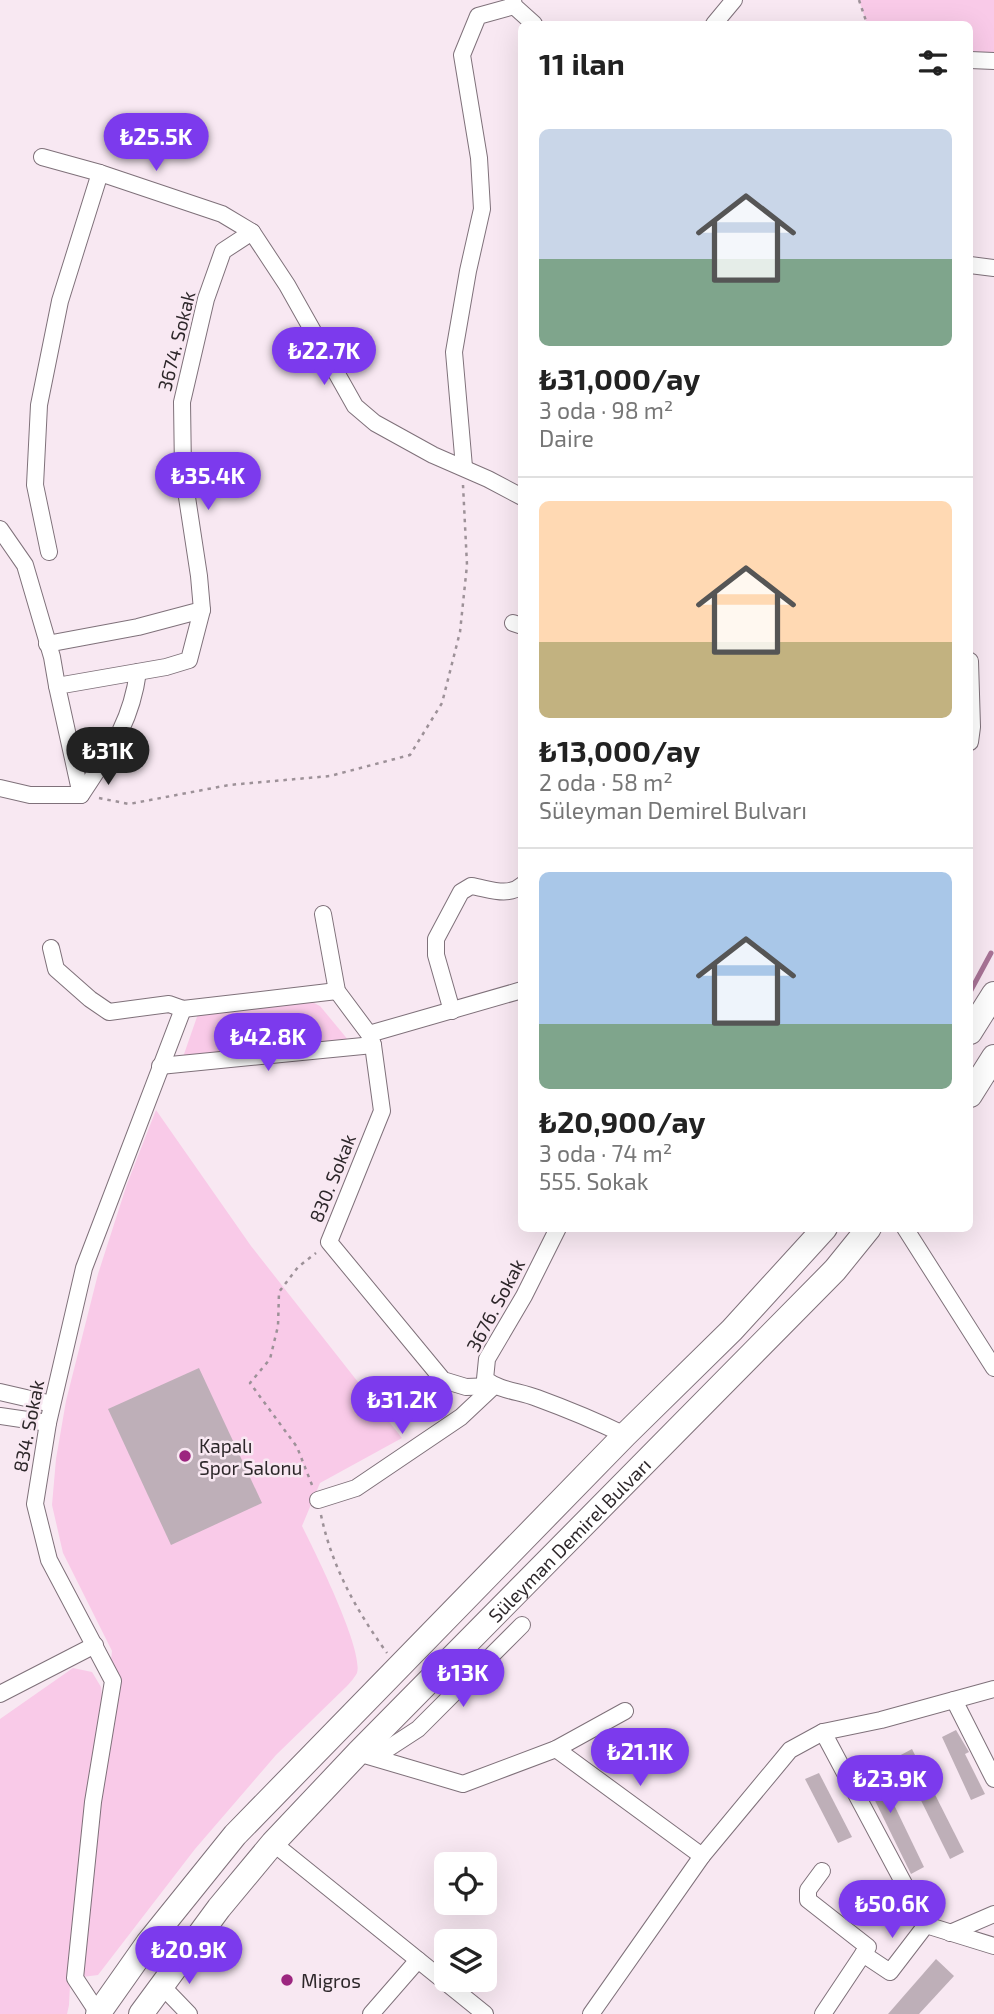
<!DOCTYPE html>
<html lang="tr">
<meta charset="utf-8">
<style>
body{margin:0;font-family:"Exo 2",sans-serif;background:#f6f6f6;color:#222;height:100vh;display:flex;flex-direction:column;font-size:26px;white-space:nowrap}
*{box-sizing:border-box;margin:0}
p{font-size:23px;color:#767676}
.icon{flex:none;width:38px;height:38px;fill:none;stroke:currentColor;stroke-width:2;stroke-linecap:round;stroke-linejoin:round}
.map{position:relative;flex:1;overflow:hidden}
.panel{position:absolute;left:518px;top:21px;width:455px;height:1211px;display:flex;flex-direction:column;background:#fff;border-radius:10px;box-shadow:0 7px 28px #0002}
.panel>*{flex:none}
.tools{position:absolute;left:434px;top:1852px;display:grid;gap:14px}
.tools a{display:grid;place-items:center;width:63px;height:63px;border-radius:10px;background:#fff;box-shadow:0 7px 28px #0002;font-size:35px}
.price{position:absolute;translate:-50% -60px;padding:0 16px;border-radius:24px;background:#7c3aed;color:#fff;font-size:23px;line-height:46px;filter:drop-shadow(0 2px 4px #0008)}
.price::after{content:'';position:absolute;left:50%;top:42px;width:21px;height:16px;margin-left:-10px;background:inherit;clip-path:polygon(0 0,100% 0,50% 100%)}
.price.current{background:#222;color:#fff}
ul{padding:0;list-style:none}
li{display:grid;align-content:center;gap:14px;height:371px;padding:0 21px}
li+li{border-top:2px solid #e0e0e0}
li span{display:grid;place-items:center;height:217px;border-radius:10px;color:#555}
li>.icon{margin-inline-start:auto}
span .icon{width:126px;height:126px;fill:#fffc;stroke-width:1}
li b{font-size:30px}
h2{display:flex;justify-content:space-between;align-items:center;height:84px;padding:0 21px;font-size:30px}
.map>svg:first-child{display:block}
</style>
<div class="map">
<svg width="994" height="2014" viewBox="0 0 994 2014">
<rect width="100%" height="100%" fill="#f8e8f2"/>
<g fill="#f9cae8">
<path d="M859,0H994V61L970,60V24H867Z"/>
<path d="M310,1001L320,1006L349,1041L183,1057L198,1014Z"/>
<path d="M156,1110L251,1246L402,1438L320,1483L302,1526C314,1550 364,1650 357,1673C355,1677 350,1683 347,1686L276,1755L195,1849L98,1975L75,1978L112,1651L63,1553L52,1505L56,1459L66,1401L98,1274L127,1184Z"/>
<path d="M73,1668L92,1672L101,1687L103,1706L91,1766L74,1907L69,2005L67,2014H0V1719Z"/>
</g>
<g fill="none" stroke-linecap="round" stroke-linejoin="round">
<path stroke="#a87396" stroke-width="5" d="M970,992L991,953"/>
</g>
<g fill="#beafb8">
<path d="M199,1368L262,1503L171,1545L108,1409Z"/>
<path d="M956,1730L969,1752L965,1754L985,1794L971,1800L942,1737Z"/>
<path d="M912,1749L964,1852L950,1859L899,1756Z"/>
<path d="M871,1757L924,1867L911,1874L857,1764Z"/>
<path d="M819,1773L852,1837L838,1843L805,1779Z"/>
<path d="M936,1959L954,1976L919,2014H888Z"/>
</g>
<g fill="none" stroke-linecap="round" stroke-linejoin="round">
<defs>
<g id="minor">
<path d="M513,0L514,6L534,24"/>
<path d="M714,24L734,0"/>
<path d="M970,60L994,61"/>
<path d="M42,157L100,173L222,214L252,232L287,285L355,406L375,423L433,455L488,479L522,497"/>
<path d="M970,265L994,268"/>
<path d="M464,467L454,352L468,271L482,209L479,158L462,55L478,16L514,6"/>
<path d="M0,529L25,565L52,657L57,686"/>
<path d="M49,552L35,485L39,405L60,301L100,173"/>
<path d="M513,623L522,626"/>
<path d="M47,644L138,627L202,610L199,576L183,471L182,402L206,299L223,251L252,232"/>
<path d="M970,661L972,727L970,742"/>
<path d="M0,788L30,795H81C109,752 131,724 138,672"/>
<path d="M81,795L57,686L166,667L189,660L202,610"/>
<path d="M323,914L337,991L369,1034L373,1045L382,1111L329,1242L443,1380L466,1387L494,1386"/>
<path d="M51,948L56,969L90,999L109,1012L169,1004L183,1009L337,991"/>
<path d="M452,1011L436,955V939L461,892L471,886C487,888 508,898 522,885"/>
<path d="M369,1034L522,990"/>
<path d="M160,1066L373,1045"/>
<path d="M558,1228L524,1296L487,1359L485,1379C500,1391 519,1391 537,1398C567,1409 596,1421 625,1435"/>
<path d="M905,1228L994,1368"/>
<path d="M0,1392L52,1404"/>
<path d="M0,1416L48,1423"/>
<path d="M318,1500L356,1488L461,1417L494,1386"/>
<path d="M0,1694L95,1645"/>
<path d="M954,1700L994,1779"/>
<path d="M823,1732L926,1925"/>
<path d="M556,1749L702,1856"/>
<path d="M358,1753L463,1784L556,1749L625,1711"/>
<path d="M375,1757L418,1729L522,1625"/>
<path d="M273,1843L485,2014"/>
<path d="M822,1871L808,1890V1900L868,1947L863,1954"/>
<path d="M950,1933L994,1914"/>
<path d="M161,1985L189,2014"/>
<path d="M98,2013L75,1978L93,1802L113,1681L49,1560L35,1504L48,1423L84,1268L183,1009"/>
<path d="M371,2014L418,1960"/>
<path d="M591,2014L702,1856L790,1750L823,1732L881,1720L994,1689"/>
<path d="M823,2014L863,1954L890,1972L926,1925L994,1946"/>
</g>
<g id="highway">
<path d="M970,1032L994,994"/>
<path d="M970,1095L994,1057"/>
<path d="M98,2014L148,1943L235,1835L625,1435L732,1330L825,1228"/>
<path id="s1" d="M141,2014L219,1908L273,1843L358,1753L835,1270L869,1228"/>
</g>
</defs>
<use href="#minor" stroke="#7f717a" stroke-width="18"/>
<use href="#highway" stroke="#7f717a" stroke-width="26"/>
<g stroke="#9d9198" stroke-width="2.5" stroke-dasharray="3.5 5" stroke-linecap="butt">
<path d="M859,0L867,24"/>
<path d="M99,798L129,804L229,785L330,776L410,755L442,703L460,632L467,565L463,485"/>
<path d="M312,1485L297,1447L250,1383L270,1359L278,1326L279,1292L298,1267L316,1253"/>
<path d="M321,1515C332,1567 356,1610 387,1653"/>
</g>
<use href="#minor" stroke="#fff" stroke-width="16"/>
<use href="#highway" stroke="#fff" stroke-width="24"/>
</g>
<g fill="#9c257f" stroke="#f8e8f2" stroke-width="2.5">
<circle cx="185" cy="1456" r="7"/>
<circle cx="287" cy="1980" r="7"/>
</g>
<g text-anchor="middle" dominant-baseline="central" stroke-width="5" stroke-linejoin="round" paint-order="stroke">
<g font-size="19" fill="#2d272a" stroke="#f8e8f2">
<text transform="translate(176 341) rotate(-76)">3674. Sokak</text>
<text transform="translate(332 1178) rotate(-68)">830. Sokak</text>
<text transform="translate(495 1305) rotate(-62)">3676. Sokak</text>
<text transform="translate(28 1426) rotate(-79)">834. Sokak</text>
<text stroke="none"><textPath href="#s1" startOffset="640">Süleyman Demirel Bulvarı</textPath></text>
</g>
<g font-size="19" fill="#2d272a" stroke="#f8e8f2" text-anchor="start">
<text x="199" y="1445">Kapalı<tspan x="199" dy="22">Spor Salonu</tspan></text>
<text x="301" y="1980">Migros</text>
</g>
</g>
</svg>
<div class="tools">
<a><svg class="icon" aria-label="locate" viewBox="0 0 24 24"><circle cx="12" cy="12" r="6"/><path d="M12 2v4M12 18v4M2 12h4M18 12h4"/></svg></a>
<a><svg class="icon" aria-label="layers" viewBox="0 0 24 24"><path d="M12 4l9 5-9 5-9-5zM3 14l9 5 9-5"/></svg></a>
</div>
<b class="price" style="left:156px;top:173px">₺25.5K</b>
<b class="price" style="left:324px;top:387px">₺22.7K</b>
<b class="price" style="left:208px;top:512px">₺35.4K</b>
<b class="price current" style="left:108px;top:787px">₺31K</b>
<b class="price" style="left:268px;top:1073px">₺42.8K</b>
<b class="price" style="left:402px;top:1436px">₺31.2K</b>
<b class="price" style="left:463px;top:1709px">₺13K</b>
<b class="price" style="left:640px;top:1788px">₺21.1K</b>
<b class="price" style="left:890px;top:1815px">₺23.9K</b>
<b class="price" style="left:892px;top:1940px">₺50.6K</b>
<b class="price" style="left:189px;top:1986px">₺20.9K</b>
<section class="panel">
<h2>11 ilan<svg class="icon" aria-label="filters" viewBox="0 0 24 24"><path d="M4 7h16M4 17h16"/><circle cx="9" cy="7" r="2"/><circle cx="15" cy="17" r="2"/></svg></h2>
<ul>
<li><span style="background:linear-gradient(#c9d6e8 60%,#7fa58c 0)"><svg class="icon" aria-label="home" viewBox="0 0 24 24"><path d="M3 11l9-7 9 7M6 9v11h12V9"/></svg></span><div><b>₺31,000/ay</b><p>3 oda · 98 m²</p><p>Daire</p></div></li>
<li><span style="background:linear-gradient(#ffd9b3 65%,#c2b280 0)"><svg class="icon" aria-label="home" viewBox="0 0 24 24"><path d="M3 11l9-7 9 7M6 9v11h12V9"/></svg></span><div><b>₺13,000/ay</b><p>2 oda · 58 m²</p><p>Süleyman Demirel Bulvarı</p></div></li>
<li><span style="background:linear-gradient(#a9c7e8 70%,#7fa58c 0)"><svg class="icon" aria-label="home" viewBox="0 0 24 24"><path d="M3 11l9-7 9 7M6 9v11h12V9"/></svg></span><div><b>₺20,900/ay</b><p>3 oda · 74 m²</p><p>555. Sokak</p></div></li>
</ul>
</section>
</div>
